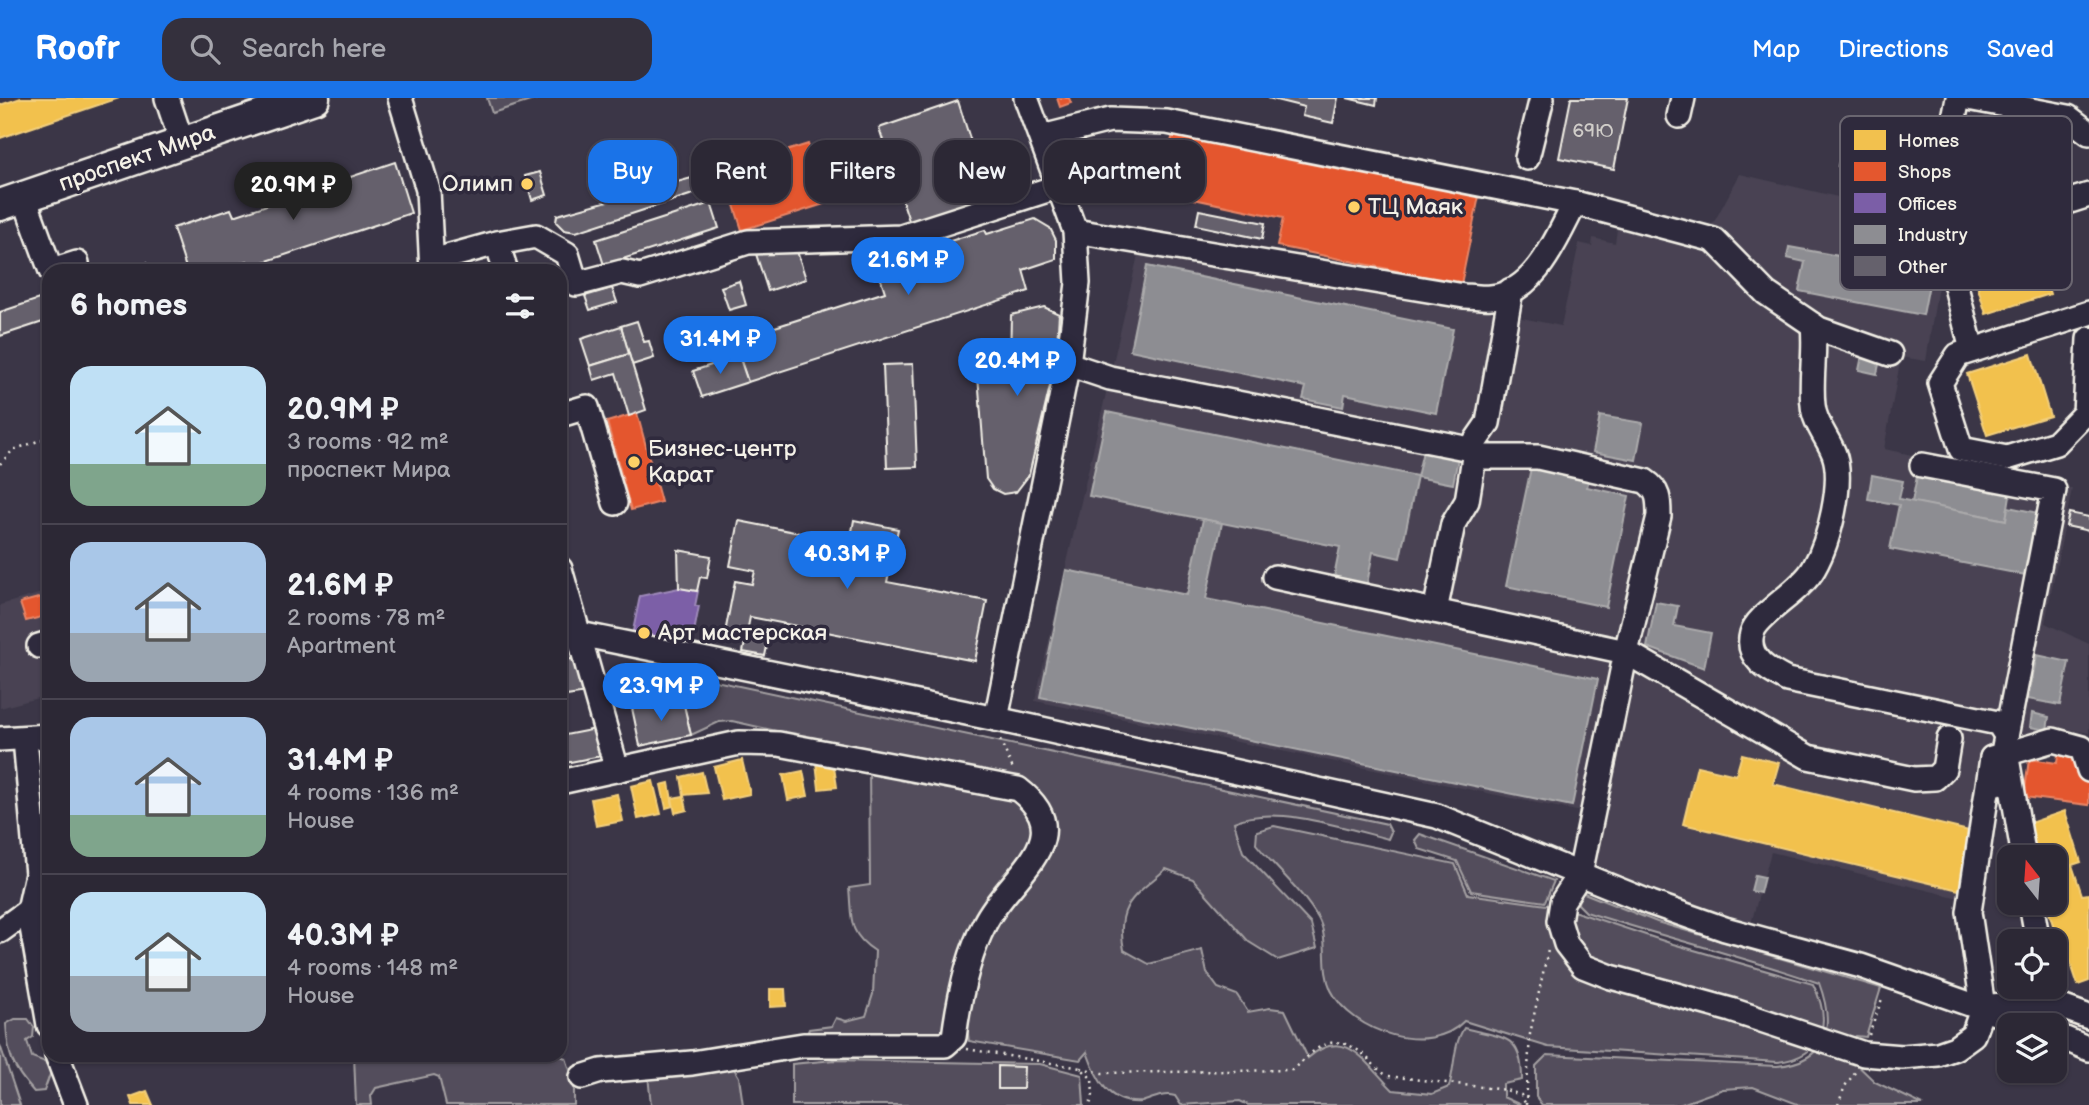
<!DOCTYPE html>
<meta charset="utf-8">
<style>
body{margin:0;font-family:"Balsamiq Sans",sans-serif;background:#34303d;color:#f1f3f6;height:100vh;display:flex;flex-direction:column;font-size:26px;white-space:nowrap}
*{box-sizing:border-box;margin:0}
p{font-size:23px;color:#a6a6ad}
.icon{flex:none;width:38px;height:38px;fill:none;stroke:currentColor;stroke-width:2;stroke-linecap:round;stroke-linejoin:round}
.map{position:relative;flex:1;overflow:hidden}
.side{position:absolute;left:42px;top:166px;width:525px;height:798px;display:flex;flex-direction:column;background:#2c2835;border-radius:21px;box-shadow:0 2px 5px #0004,0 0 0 2px #484450}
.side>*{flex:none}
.guide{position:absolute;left:588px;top:42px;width:665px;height:63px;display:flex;gap:14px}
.needle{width:46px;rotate:343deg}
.controls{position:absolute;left:1997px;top:747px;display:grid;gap:14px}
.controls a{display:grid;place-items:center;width:70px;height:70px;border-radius:14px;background:#2c2835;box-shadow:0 2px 5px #0004,0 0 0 2px #484450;font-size:35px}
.price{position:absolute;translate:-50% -60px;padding:0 16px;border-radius:24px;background:#1a73e8;color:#fff;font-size:23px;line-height:46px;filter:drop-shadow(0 2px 4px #0008)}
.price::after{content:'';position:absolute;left:50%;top:42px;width:21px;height:16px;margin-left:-10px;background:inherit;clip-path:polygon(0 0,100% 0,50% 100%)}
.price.current{background:#222;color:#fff}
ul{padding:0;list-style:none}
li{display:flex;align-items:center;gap:21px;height:175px;padding:0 28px}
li+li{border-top:2px solid #484450}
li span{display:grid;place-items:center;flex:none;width:196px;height:140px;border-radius:21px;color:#555}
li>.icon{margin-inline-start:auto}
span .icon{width:84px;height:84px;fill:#fffc;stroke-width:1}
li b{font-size:30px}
h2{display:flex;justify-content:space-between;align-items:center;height:84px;padding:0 28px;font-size:30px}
.tag{padding:0 24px;border-radius:21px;background:#2c2835;box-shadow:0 2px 5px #0004,0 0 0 2px #484450;font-size:24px;line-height:63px}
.tag.current{background:#1a73e8;color:#fff}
header{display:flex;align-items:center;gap:42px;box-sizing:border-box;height:98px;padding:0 35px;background:#1a73e8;color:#fff}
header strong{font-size:33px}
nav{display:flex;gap:38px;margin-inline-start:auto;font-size:24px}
.search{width:490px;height:63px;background:#34303d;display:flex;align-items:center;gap:18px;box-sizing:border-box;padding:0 24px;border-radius:21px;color:#a6a6ad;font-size:26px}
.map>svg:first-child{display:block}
</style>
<header>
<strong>Roofr</strong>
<div class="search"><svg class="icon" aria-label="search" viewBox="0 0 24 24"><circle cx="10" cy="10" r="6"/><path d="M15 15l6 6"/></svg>Search here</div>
<nav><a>Map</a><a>Directions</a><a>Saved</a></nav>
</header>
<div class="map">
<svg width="2089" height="1007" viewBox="0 0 2089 1007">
<rect width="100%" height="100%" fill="#3b3647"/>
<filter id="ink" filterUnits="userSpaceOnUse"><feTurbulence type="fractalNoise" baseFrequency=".0143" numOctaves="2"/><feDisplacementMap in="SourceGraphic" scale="14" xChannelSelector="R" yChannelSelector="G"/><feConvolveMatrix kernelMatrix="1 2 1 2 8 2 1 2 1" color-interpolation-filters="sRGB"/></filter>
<g filter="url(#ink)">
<g fill="#484352">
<path d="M1740,76L1910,116L1904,142L1944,151L1926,263L1901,259L1884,351L2072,391L2045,525L2089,546V635L2055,629L2053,646L1996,635L1963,801L1771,754L1750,829L1686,809L1597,773L1595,761L1601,718L1035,603L1140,148L1343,183L1361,196L1368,188L1561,228L1579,145L1592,148L1593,140L1615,145L1617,131L1692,145L1714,124Z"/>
<path d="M49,493V597L0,610V507Z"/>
</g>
<g fill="#534e5c" stroke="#a4a0a2" stroke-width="2">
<path d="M487,0H540L492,15Z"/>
<path d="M673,574L1387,726L1391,734L1388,741C1346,730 1274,706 1234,724L1243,754L1311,826L1317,850L1278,862L1249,844L1193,781L1166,771C1134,798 1115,807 1124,852L1149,866L1202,852L1207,875L1218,890L1237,897L1248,914L1270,910L1285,912L1308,960C1346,926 1367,967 1393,992L1432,996L1449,989C1455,969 1453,947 1464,930C1504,941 1522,935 1522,982L1503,986V999L1521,1007H1248L1240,1003L1181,1007L1175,998C1163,995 1154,1000 1142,1004C1107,1007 1096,979 1087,954L1080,962L969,943L964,910L979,855L1047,747L1019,687L732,623L719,624L691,637L683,603L670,606L668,594Z"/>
<path d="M869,667L1012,697L1042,732L956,897L942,938H806L809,931L832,928L836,920L846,923L866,918L873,896L875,853C847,835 852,820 849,790L870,787Z"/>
<path d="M1274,728L1455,766L1468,796L1561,809L1673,846L1813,886C1832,924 1825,958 1778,964L1548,949L1464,923C1430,959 1352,935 1331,892C1320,869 1330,841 1318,820C1302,792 1276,771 1256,746L1257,733Z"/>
<path d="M1420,736L1554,783L1545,804L1471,793L1457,763L1419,751L1415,742Z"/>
<path d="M1579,793L1657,824L1881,890L1866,939L1856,938L1848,945V958L1875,984L1923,1007H1800L1753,989L1723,991L1679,1007H1542L1536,999V968L1547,957L1777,968C1829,963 1835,928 1819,885C1742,858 1663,839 1586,814L1578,806Z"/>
<path d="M15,921H28L34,929L33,939L27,943L32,959L43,963L52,971L44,993L34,994C12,969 8,959 6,926Z"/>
<path d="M0,947L20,1007H0Z"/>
<path d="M354,957H556L566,960L574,984V1007H446L439,979L434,977L376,990L371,998L372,1007H356Z"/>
<path d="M834,962L1040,966L1082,977L1084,1007H792V966Z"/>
<path d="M733,969L739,979L743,1007H651L648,977Z"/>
</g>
<g fill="#f2c14e" stroke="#f3cf7c" stroke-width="2">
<path d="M21,0H119L0,40V7Z"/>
<path d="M2030,134L2050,196L1986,216L1967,154Z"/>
<path d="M2031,256L2050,318L1987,337L1967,276Z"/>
<path d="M1742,656L1779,665L1773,686L1973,734L1959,792L1683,726L1697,668L1736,677Z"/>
<path d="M742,662L750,696L722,702L714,669Z"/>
<path d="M833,662L837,689L819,691L816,664Z"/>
<path d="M803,673L808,698L788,702L783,677Z"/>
<path d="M702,674L707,695L684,697L681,679Z"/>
<path d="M653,683L661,716L638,721L631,688Z"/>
<path d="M669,685L673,708L666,710L661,687Z"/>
<path d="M617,696L623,723L596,728L591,701Z"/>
<path d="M684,698L687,712L675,715L672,700Z"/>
<path d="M2065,713L2081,764L2072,767L2082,797L2089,796V883L2078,887L2068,857L2063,858L2046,805H2054V760H2031L2021,728Z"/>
<path d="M566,738L567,750L560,751V739Z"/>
<path d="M43,789H49V833L41,834Z"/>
<path d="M770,891H785L786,908L770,909Z"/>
<path d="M147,993L153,1007H133L130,999Z"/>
</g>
<g fill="#e4572e" stroke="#e98566" stroke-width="2">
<path d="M1057,0H1069L1071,5L1060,9Z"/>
<path d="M1173,35L1479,98L1461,186L1277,148L1283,120L1161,94Z"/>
<path d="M808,46L827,105L742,132L723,73Z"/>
<path d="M1100,81L1119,85L1116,98L1098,94Z"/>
<path d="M637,315L661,404L631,412L607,324Z"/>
<path d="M49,497V517L26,523L20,505Z"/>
<path d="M2060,640L2089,651V707L2024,699L2029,661L2057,665Z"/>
</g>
<path fill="#7b5ea7" stroke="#9f8aba" stroke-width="2" d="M679,490L698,493L695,508H699L691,550L632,538L640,498Z"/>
<g fill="#8d8d92" stroke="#acabac" stroke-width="2">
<path d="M1844,133L1874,138L1869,164L1931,176L1923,217L1799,193L1805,164L1787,160L1789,149L1839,158Z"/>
<path d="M1147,168L1453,231L1436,315L1345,296L1343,309L1303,301L1306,289L1130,252Z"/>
<path d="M1862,258L1880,261L1877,276L1859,272Z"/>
<path d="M1107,314L1417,378L1400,460L1373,454L1367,486L1334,479L1340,449L1089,398Z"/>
<path d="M1600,318L1643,325L1636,362L1593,354Z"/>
<path d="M1423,353L1458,360L1453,386L1417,379Z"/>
<path d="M1532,365L1590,377L1587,389L1629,398L1606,509L1506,488Z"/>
<path d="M1918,373L2011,391L2006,422L1912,404Z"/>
<path d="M1872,377L1903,383L1899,401L2006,422L2008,409L2043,416L2031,478L1890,451L1899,407L1868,401Z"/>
<path d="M1203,421L1222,425L1206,501L1598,581L1572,708L1040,599L1066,472L1187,497Z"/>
<path d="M1656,504L1678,508L1674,528L1711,535L1704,570L1647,549Z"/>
<path d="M2037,557L2069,564L2060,607L2028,601Z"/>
<path d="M2032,615L2049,619L2047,632L2030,629Z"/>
<path d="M1755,777L1764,779L1760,795L1751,793Z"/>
</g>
<g fill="#65616c" stroke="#f4f1e8" stroke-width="2">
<path d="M1268,0H1338L1333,25L1302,18L1304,9Z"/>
<path d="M1347,0H1377L1376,7Z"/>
<path d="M1571,0H1628L1614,71L1559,60Z"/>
<path d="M958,3L978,66L958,72L964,93L984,87L989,104L911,129L879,30Z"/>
<path d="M1848,24L1896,35L1893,48L1884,46L1876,77L1838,68Z"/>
<path d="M395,64L411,115L249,169L247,163L217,173H187L173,130L231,111L234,118Z"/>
<path d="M540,74L547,97L532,102L525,78Z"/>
<path d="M706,76L705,87L696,95L576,134L564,132L556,124L557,117Z"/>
<path d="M711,105L719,130L604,167L596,142Z"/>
<path d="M1199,112L1265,125L1262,141L1196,127Z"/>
<path d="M1035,121L1050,130L1056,142V161L1023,172L1029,193L748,284L734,242L885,194L874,160L904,150L906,157L985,132L987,136Z"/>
<path d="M794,144L806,181L768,193L756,156Z"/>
<path d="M146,165L149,173H120Z"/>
<path d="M739,183L746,207L729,212L721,189Z"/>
<path d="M612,190L617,204L590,212L585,198Z"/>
<path d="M48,198L49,222L0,238V214Z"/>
<path d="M1044,209L1059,216L1056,263L1029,377L1016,394L1003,396L993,391L986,381L977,265H1010L1011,217Z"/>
<path d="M637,223L644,244L649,243L654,260L632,267L621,228Z"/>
<path d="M621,228L629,256L590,268L581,241Z"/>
<path d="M629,256L646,312L629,318L616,275L594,282L590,268Z"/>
<path d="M739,258L748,284L702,299L693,273Z"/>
<path d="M913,266L917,369L887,370L883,267Z"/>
<path d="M2069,415L2089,419V433L2066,428Z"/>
<path d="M854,422L898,431L887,484L987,503L975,563L750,519L746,539L725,535L735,483L752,486L755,473L730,468L739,423L850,445Z"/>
<path d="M678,452L711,458L707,480L700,479L697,493L679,490Z"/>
<path d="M746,539L768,543L765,558L743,554Z"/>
<path d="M583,560L587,595L566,598L562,562Z"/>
<path d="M683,603L691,637L640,648L632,610L656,605L659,615L666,613L664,607Z"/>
<path d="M601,630L606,657L560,666V638Z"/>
<path d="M49,715V751L44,748L42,716Z"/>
<path d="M998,968L1024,969L1023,991H998Z"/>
</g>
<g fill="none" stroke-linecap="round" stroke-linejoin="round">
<defs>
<g id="minor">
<path d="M167,0L182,45"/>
<path d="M400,0L428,92L432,173"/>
<path d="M1958,0L1949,45L1977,133"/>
<path d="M1968,0L2068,19L2089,35"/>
<path d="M1679,18L1683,0"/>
<path d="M1042,39L1110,22L1167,24L1575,105L1714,142L1766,195L1819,231L1890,256"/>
<path d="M1527,60L1542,0"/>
<path d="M24,99L51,173"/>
<path d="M1075,133L1464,198C1473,198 1483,200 1491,199C1536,195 1557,139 1575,105"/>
<path d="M497,145L536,138L567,156L576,186L622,174L640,178L748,144L901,139L1060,88"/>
<path d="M432,163L497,145L506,173"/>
<path d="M52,173L77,165"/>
<path d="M2089,215L1958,257L1940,285L1961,351L2007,360L2056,345L2085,315L2089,241"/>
<path d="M1813,227C1816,254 1810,281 1813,307C1814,325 1828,340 1834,356C1844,384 1829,444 1814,470C1801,494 1757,516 1752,535C1745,560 1769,573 1787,582L1998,625L2006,637"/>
<path d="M1972,252L1952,173L1962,137L2089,97"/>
<path d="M1068,266L1110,280L1470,351L1474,359L1467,403L1453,426L1435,513"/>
<path d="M560,317L587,309L615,405"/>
<path d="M1470,351L1488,325L1511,192"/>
<path d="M1474,359H1538L1645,383C1659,392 1659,402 1659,418L1626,554L1580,776L1562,804L1559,823L1566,846L1583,868L1611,879L1731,912L1864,956L1902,959L1938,956L1955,950L1973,937L1983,909L1969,814L1992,660L1997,685L2054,392L1922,367"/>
<path d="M560,471L617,672"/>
<path d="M1275,479L1626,554L1808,659L1914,681L1935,680L1944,671L1949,641"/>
<path d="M560,532L996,621L1437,718L1651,805L1725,831L1861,868L2032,928"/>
<path d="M39,548L49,545"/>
<path d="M996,621L1068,266L1078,185L1075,133L1026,0"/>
<path d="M0,641L49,638"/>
<path d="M25,641L37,776L29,812L49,927"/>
<path d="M1992,660L2053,642L2082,650L2089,672"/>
<path d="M2007,660L2024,760"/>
<path d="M560,684L739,645L779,646L1018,691C1082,740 1008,778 985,825C967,859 959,901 954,939L945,947H803L692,965L601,973L582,979"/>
<path d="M2031,805L2038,844"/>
<path d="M0,833L29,812"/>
<path d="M2046,892L2048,904L2089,919"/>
<path d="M1990,908L2048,904"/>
<path d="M2054,936L2089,951"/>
<path d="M57,957L76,1007"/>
</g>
<path id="major" d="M0,107L314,0"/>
</defs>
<use href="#minor" stroke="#f4f1e8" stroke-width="28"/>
<use href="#major" stroke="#f4f1e8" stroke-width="35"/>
<g stroke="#f4f1e8" stroke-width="2.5" stroke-dasharray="2 5" stroke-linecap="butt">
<path d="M0,366L13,352L49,339"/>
<path d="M1000,642L1013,671"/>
<path d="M1869,937L1883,898"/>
<path d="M967,951L1081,970L1092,981L1093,997L1090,1007"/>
<path d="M1081,970L1102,975L1292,972C1316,951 1331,931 1363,956C1372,964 1377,972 1388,978L1506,992L1521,997L1526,1007"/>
<path d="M1526,1007L1530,936L1548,852"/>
<path d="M1838,1007L1845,988L1856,973"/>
</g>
<use href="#minor" stroke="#2f2a3d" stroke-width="23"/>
<use href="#major" stroke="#2f2a3d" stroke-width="30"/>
</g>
</g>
<g fill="#ffd166" stroke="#2f2a3d" stroke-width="2.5">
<circle cx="527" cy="86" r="7"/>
<circle cx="1354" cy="109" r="7"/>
<circle cx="634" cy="364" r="7"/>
<circle cx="644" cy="535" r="7"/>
</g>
<g text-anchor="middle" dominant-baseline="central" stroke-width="7" stroke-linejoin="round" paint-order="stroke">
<g font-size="19" fill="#d0cdc9">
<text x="1593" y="33">69Ю</text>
</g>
<g font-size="23" fill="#f4f1e8" stroke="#2f2a3d">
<text transform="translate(137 60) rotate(-19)">проспект Мира</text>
</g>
<g font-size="23" fill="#f4f1e8" stroke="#2f2a3d" text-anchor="start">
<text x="513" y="86" text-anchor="end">Олимп</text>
<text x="1368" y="109">ТЦ Маяк</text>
<text x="648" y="351">Бизнес-центр<tspan x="648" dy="26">Карат</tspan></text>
<text x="658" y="535">Арт мастерская</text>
</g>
</g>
<rect x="1840" y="18" width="232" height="174" rx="10" fill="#2f2a3d" stroke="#6a6670" stroke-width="2"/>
<rect x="1854" y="32" width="32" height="20" fill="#f2c14e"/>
<rect x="1854" y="64" width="32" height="19" fill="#e4572e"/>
<rect x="1854" y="95" width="32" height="20" fill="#7b5ea7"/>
<rect x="1854" y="127" width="32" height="19" fill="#8d8d92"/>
<rect x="1854" y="158" width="32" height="20" fill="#65616c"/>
<g font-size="19" fill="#f4f1e8">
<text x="1898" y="49">Homes</text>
<text x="1898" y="80">Shops</text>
<text x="1898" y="112">Offices</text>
<text x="1898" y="143">Industry</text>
<text x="1898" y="175">Other</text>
</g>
</svg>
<div class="controls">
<a><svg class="needle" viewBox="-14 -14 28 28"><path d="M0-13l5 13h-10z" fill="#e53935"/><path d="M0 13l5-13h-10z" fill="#a6a6ad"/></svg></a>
<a><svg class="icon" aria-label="locate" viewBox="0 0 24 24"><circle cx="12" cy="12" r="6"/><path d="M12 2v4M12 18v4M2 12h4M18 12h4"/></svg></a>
<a><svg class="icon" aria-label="layers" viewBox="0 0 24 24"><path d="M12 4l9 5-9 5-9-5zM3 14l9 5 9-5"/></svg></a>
</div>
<b class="price current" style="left:293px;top:124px">20.9M ₽</b>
<b class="price" style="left:908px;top:199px">21.6M ₽</b>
<b class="price" style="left:720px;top:278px">31.4M ₽</b>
<b class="price" style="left:1017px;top:300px">20.4M ₽</b>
<b class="price" style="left:847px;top:493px">40.3M ₽</b>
<b class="price" style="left:661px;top:625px">23.9M ₽</b>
<div class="guide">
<a class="tag current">Buy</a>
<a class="tag">Rent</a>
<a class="tag">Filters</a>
<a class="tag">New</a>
<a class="tag">Apartment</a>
</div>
<section class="side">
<h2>6 homes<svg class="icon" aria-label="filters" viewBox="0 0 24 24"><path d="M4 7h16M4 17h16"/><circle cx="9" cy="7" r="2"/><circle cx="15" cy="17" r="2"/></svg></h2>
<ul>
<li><span style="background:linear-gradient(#bfe0f5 70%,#7fa58c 0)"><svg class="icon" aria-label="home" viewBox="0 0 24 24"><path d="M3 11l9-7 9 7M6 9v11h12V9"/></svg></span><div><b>20.9M ₽</b><p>3 rooms · 92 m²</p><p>проспект Мира</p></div></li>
<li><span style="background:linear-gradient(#a9c7e8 65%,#9aa5b1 0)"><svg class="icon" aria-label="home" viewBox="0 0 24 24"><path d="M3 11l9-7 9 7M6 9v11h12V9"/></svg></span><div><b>21.6M ₽</b><p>2 rooms · 78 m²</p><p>Apartment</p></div></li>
<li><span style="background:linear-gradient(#a9c7e8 70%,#7fa58c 0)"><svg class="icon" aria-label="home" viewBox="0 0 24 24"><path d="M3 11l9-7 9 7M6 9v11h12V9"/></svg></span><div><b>31.4M ₽</b><p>4 rooms · 136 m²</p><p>House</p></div></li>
<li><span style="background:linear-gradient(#bfe0f5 60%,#9aa5b1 0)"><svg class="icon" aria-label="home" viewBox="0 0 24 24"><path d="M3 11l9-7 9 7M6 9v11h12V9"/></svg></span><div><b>40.3M ₽</b><p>4 rooms · 148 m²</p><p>House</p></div></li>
</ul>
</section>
</div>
